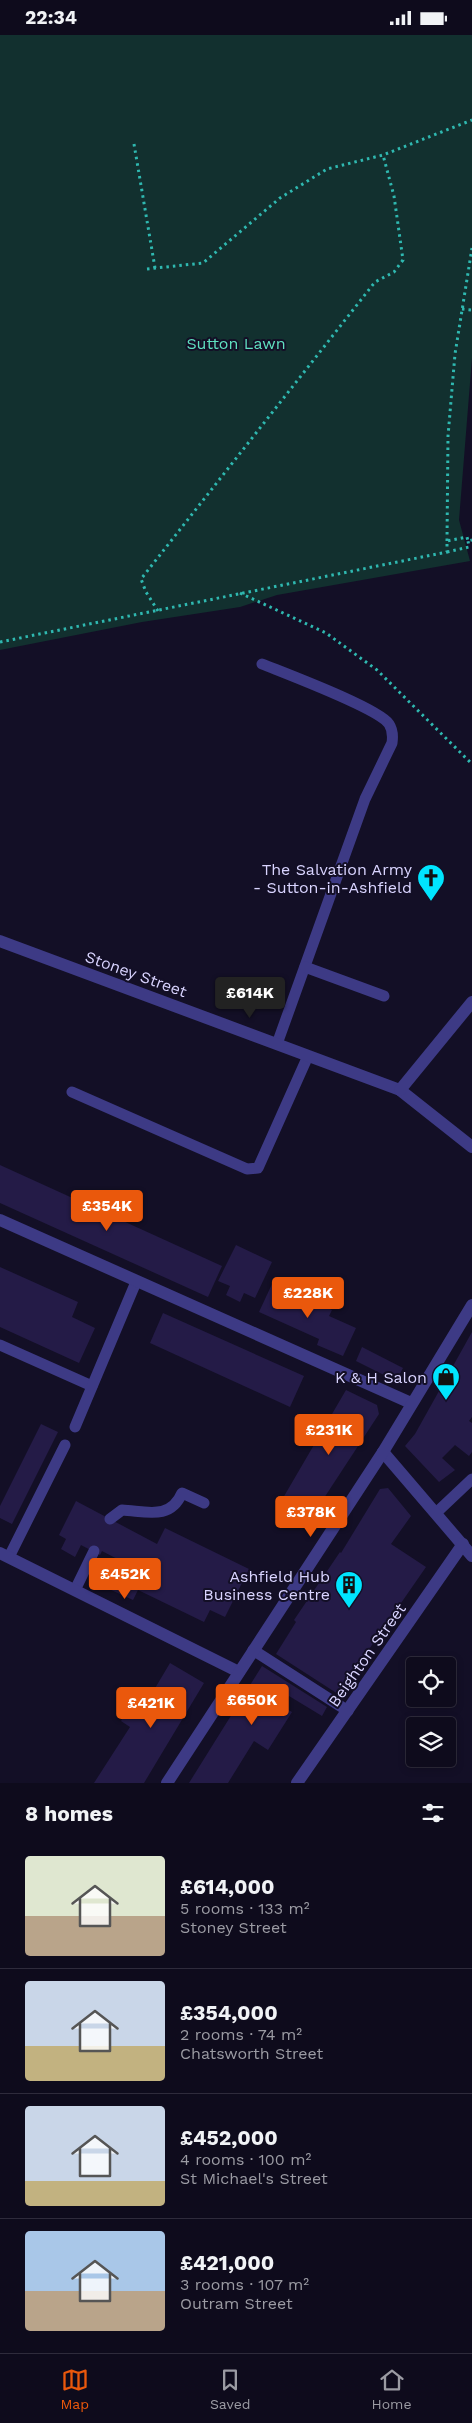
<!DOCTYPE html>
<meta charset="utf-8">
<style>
body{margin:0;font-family:"Work Sans",sans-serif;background:#1c1929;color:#f1f3f6;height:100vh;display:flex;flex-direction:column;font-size:19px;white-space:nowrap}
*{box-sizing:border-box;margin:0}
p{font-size:16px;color:#9b9ba3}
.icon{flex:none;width:28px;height:28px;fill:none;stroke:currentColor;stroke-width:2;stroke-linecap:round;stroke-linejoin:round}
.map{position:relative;height:1748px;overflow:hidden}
.side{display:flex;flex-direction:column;background:#0e0b1c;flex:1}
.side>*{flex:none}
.controls{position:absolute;left:406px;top:1622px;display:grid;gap:10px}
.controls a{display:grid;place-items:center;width:50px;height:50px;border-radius:5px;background:#0e0b1c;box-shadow:0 2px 8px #0003,0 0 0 1px #2e2b3b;font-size:25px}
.price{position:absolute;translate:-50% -42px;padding:0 11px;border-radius:5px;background:#ea580c;color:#fff;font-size:16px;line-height:32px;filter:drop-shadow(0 1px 2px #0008)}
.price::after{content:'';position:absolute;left:50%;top:30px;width:15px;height:11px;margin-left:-8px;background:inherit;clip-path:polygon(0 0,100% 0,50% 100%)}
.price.current{background:#222;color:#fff}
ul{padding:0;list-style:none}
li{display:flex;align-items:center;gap:15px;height:125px;padding:0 25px}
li+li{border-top:1px solid #2e2b3b}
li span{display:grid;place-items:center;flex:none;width:140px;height:100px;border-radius:5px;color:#555}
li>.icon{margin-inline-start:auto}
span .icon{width:60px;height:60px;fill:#fffc;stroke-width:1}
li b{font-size:21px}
h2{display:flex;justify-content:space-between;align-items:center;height:60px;padding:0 25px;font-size:21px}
.status{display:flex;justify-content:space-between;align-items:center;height:35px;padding:0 25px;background:#0e0b1c;direction:ltr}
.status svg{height:14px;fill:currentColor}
.dock{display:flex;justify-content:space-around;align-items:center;height:70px;border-top:1px solid #2e2b3b;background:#0e0b1c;font-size:14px;color:#9b9ba3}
.dock a{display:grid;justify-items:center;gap:2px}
.dock .current{color:#ea580c}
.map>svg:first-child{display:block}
</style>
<div class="status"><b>22:34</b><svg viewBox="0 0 49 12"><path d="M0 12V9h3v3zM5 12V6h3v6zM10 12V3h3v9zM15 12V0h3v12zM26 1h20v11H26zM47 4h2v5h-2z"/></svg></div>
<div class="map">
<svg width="472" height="1748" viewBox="0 0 472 1748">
<rect width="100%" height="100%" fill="#130f26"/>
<path fill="#12302f" d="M0,0H472V323L459,485L470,526L277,560L240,572L142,587L0,615Z"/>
<g fill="#241b47">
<path d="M0,1130L222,1231L208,1262L0,1168Z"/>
<path d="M236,1210L272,1227L255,1263L244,1258L240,1267L226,1260L230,1251L218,1246Z"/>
<path d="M0,1232L78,1267L72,1282L95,1293L79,1328L0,1292Z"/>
<path d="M272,1249L332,1275L329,1281L356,1293L343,1321L317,1310L319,1304L259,1277Z"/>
<path d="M163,1278L304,1341L290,1372L150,1308Z"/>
<path d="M472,1297V1382L469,1386L472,1388V1417L469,1421L455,1410L442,1423L455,1435L439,1447L405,1411L415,1399Z"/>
<path d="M362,1312L403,1333L396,1346L356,1326Z"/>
<path d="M346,1355L377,1370L379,1379L307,1489L276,1475Z"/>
<path d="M41,1389L58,1397L12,1489L0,1483V1471Z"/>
<path d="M388,1453L411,1481L391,1509L426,1532L338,1659L276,1619L296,1587L294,1585L340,1517L341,1518L380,1454Z"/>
<path d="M76,1466L157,1509L165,1493L249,1534L225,1582L210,1575L204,1587L138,1555L133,1565L109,1554L123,1527L102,1516L100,1520L81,1510L75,1522L61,1514L66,1504L59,1500Z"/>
<path d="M170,1628L204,1648L144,1748H94L130,1692L121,1686L127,1676L138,1682Z"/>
<path d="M262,1631L327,1672L322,1681L289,1661L283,1672L292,1677L268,1715L254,1706L228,1748H189Z"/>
</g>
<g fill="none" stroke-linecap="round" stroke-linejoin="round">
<g stroke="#2fb8b0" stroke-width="3" stroke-dasharray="2.5 4" stroke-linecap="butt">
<path d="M134,109L155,233"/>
<path d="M147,234L203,228L280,163L327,134L383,120L472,85"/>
<path d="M462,274L472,275"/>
<path d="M447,506L448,401L455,319L472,213"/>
<path d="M447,517L469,512L468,506"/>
<path d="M240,558L326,598L377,635L472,729"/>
<path d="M158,576L146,557L141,544L375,247L394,237L403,225L394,161L383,120"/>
<path d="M0,607L447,517V506L467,502L468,506L472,505"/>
</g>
<g stroke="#3d3a85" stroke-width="11">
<path d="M262,629C284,638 378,673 389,689C393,695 393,701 392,708L365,764L277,1009"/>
<path d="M305,932L384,961"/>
<path d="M72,1057L247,1134L258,1133L308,1021"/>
<path d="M0,1310L92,1351"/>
<path d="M75,1392L136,1247"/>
<path d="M436,1478L472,1444"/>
<path d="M110,1484L122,1475C145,1476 170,1486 182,1458L204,1468"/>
<path d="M9,1522L65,1410"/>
<path d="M75,1555L94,1516"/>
<path d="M253,1615L348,1676"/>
</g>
<g stroke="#3d3a85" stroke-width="12">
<path d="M0,906L400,1055L472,1112"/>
<path d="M400,1055L472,967"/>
<path d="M0,1185L411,1368"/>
<path d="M383,1417L472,1521"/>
<path d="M0,1518L239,1637"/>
<path d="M167,1748L383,1417L472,1270"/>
<path d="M297,1748L463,1509"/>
</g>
</g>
<defs>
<symbol id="church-pin" viewBox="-11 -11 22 30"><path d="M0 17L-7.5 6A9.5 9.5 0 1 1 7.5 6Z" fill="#00e5ff" stroke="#130f26"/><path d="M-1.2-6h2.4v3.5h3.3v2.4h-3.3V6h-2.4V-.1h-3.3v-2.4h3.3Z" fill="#111"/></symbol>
<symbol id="shop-pin" viewBox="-11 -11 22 30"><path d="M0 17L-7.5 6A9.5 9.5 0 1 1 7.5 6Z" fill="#00e5ff" stroke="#130f26"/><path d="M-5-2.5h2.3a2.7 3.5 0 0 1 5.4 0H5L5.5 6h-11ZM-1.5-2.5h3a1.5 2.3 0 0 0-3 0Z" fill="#111"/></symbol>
<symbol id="building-pin" viewBox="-11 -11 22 30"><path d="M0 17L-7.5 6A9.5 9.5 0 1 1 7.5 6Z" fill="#00e5ff" stroke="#130f26"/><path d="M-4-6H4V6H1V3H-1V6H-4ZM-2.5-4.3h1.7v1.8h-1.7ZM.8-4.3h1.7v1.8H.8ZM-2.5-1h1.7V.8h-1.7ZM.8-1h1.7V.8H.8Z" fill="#111"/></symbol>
</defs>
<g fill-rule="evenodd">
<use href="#church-pin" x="415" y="827" width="32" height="43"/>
<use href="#shop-pin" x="430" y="1326" width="32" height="43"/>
<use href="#building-pin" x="333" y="1534" width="32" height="43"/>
</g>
<g text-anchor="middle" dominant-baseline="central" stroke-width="4" stroke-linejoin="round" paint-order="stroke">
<g font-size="16" fill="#5fe0c0" stroke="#130f26">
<text x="236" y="308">Sutton Lawn</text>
</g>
<g font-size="16" fill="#d9d4ff" stroke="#130f26" text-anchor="end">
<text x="412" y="834">The Salvation Army<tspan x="412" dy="18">- Sutton-in-Ashfield</tspan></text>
<text x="427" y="1342">K &amp; H Salon</text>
<text x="330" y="1541">Ashfield Hub<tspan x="330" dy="18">Business Centre</tspan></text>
</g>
<g font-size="16" fill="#d9d4ff" stroke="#130f26">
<text transform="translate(136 939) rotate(20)">Stoney Street</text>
<text transform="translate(367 1620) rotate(-55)">Beighton Street</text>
</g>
</g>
</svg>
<div class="controls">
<a><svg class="icon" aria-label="locate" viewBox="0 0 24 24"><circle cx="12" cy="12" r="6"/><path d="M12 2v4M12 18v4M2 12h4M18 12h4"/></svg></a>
<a><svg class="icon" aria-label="layers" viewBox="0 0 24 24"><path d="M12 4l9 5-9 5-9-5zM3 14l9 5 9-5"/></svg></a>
</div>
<b class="price current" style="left:250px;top:984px">£614K</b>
<b class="price" style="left:107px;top:1197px">£354K</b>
<b class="price" style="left:308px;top:1284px">£228K</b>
<b class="price" style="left:329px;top:1421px">£231K</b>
<b class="price" style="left:311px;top:1503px">£378K</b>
<b class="price" style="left:125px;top:1565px">£452K</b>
<b class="price" style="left:252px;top:1691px">£650K</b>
<b class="price" style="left:151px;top:1694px">£421K</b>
</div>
<section class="side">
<h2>8 homes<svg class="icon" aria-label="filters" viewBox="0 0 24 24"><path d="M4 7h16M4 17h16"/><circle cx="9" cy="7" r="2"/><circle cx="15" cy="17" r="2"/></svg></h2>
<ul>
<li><span style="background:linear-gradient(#dfe7d0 60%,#b9a48a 0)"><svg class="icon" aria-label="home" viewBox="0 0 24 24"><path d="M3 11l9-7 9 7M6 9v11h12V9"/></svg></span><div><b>£614,000</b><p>5 rooms · 133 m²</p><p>Stoney Street</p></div></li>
<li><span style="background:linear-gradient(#c9d6e8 65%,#c2b280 0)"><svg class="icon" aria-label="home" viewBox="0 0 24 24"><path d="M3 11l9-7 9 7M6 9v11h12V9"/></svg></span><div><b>£354,000</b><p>2 rooms · 74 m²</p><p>Chatsworth Street</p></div></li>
<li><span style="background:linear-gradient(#c9d6e8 75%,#c2b280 0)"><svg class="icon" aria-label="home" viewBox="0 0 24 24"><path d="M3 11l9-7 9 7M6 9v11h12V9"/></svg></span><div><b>£452,000</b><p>4 rooms · 100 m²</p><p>St Michael's Street</p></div></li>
<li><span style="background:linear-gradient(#a9c7e8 60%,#b9a48a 0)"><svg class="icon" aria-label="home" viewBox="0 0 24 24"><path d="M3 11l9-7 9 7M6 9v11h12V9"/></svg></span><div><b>£421,000</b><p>3 rooms · 107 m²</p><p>Outram Street</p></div></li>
</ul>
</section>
<nav class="dock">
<a class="current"><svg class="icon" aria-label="map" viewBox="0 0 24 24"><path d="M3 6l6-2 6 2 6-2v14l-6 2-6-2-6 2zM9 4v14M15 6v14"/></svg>Map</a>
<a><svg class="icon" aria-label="saved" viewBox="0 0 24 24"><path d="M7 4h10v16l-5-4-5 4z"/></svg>Saved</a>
<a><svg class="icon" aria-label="home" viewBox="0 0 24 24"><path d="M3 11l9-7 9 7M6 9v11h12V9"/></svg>Home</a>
</nav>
